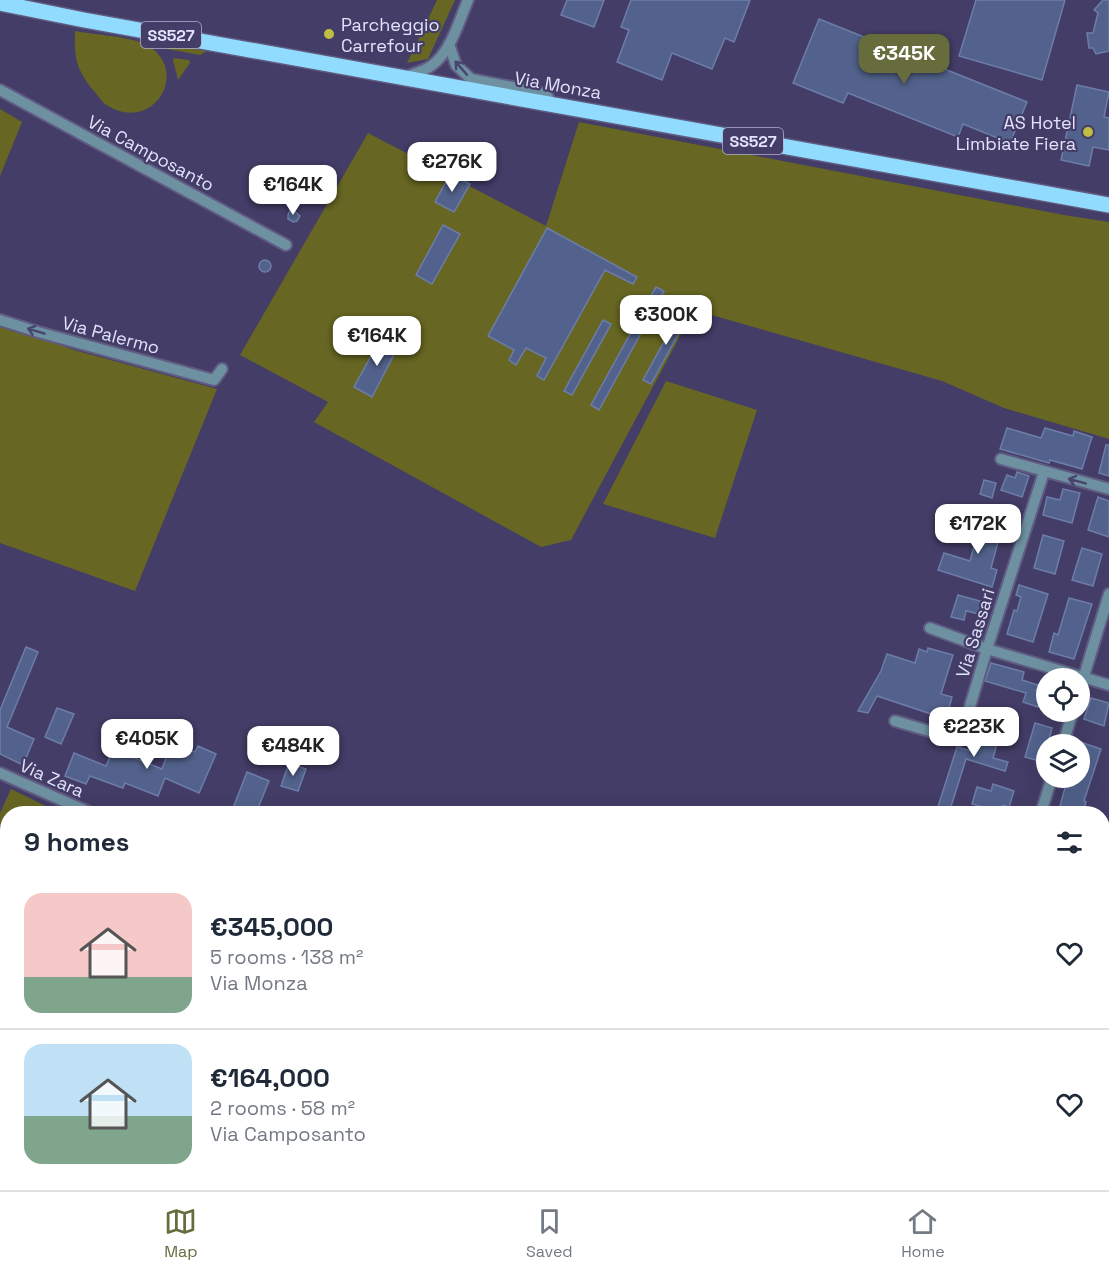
<!DOCTYPE html>
<meta charset="utf-8">
<style>
body{margin:0;font-family:"Space Grotesk",sans-serif;background:#f6f6f7;color:#1f2937;height:100vh;display:flex;flex-direction:column;font-size:22px;white-space:nowrap}
*{box-sizing:border-box;margin:0}
p{font-size:20px;color:#747a83}
.icon{flex:none;width:33px;height:33px;fill:none;stroke:currentColor;stroke-width:2;stroke-linecap:round;stroke-linejoin:round}
.map{position:relative;flex:1;overflow:hidden}
.drawer{position:absolute;left:0px;top:806px;width:1110px;height:386px;display:flex;flex-direction:column;background:#fff;border-radius:24px 24px 0 0;box-shadow:0 6px 24px #0002}
.drawer>*{flex:none}
.tools{position:absolute;left:1036px;top:668px;display:grid;gap:12px}
.tools a{display:grid;place-items:center;width:54px;height:54px;border-radius:50%;background:#fff;box-shadow:0 6px 24px #0002;font-size:30px}
.price{position:absolute;translate:-50% -51px;padding:0 14px;border-radius:12px;background:#fff;color:#222;font-size:20px;line-height:39px;filter:drop-shadow(0 2px 3px #0008)}
.price::after{content:'';position:absolute;left:50%;top:36px;width:18px;height:14px;margin-left:-9px;background:inherit;clip-path:polygon(0 0,100% 0,50% 100%)}
.price.selected{background:#676c3c;color:#fff}
ul{padding:0;list-style:none}
li{display:flex;align-items:center;gap:18px;height:150px;padding:0 24px}
li+li{border-top:2px solid #e0e1e3}
li span{display:grid;place-items:center;flex:none;width:168px;height:120px;border-radius:18px;color:#555}
li>.icon{margin-inline-start:auto}
span .icon{width:72px;height:72px;fill:#fffc;stroke-width:1}
li b{font-size:26px}
h2{display:flex;justify-content:space-between;align-items:center;height:72px;padding:0 24px;font-size:26px}
.tab-bar{display:flex;justify-content:space-around;align-items:center;height:84px;border-top:2px solid #e0e1e3;background:#fff;font-size:16px;color:#747a83}
.tab-bar a{display:grid;justify-items:center;gap:3px}
.tab-bar .selected{color:#676c3c}
.map>svg:first-child{display:block}
</style>
<div class="map">
<svg width="1109" height="1190" viewBox="0 0 1109 1190">
<rect width="100%" height="100%" fill="#433d67"/>
<g fill="#676622">
<path d="M437,0H455L428,59L407,63Z"/>
<path d="M75,31C92,34 129,37 143,43C194,67 154,137 105,104C101,101 97,94 93,90C76,69 74,57 75,31Z"/>
<path d="M164,41L207,49L208,50L200,55L167,49L163,42Z"/>
<path d="M174,58L189,60L190,63L178,80L173,60Z"/>
<path d="M0,109L22,122L0,176Z"/>
<path d="M579,122L1064,215L1109,222V439L1004,408L942,381L694,310L571,540L541,547L314,422L328,402L240,355L368,133L546,226Z"/>
<path d="M0,324L74,350L217,389L135,591L0,543Z"/>
<path d="M666,381L757,410L715,538L603,504Z"/>
<path d="M11,789L60,813H8L7,943L0,962V813Z"/>
</g>
<g fill="#52628c" stroke="#6d7da9" stroke-width="1.5">
<path d="M567,0H604L594,27L561,15Z"/>
<path d="M631,0H750L734,42L725,38L712,69L672,53L662,80L617,62L629,30L621,27Z"/>
<path d="M976,0H1065L1042,80L959,56Z"/>
<path d="M1103,0H1109V51L1096,54L1093,48H1089L1087,33H1093L1098,13L1094,10Z"/>
<path d="M819,19L1027,102L1010,143L963,124L958,137L848,93L843,103L793,83Z"/>
<path d="M1077,85L1109,92L1104,117L1109,118V150L1093,147L1089,166L1061,160Z"/>
<path d="M450,174L470,184L454,212L435,202Z"/>
<path d="M291,208L300,216L297,221L293,222L288,219V215Z"/>
<path d="M443,225L460,234L432,284L416,275Z"/>
<path d="M547,228L637,277L633,284L605,270L544,380L537,376L546,358L526,348L516,365L509,360L514,350L488,336Z"/>
<circle cx="265" cy="266" r="6"/>
<path d="M656,287L664,291L599,410L591,405Z"/>
<path d="M682,309L690,313L651,384L643,380Z"/>
<path d="M603,320L611,324L572,395L564,391Z"/>
<path d="M382,336L399,345L372,397L354,387Z"/>
<path d="M1007,428L1041,438L1045,428L1073,436L1074,431L1092,437L1082,469L1050,460L1049,463L1000,449Z"/>
<path d="M1106,445H1109V476L1099,473Z"/>
<path d="M1017,472L1029,476L1022,497L1001,490L1007,475L1015,478Z"/>
<path d="M984,480L996,483L992,498L980,494Z"/>
<path d="M1063,489L1080,493L1072,523L1043,515L1047,497L1060,500Z"/>
<path d="M1098,497L1109,501V537L1088,530Z"/>
<path d="M983,514L1004,520L991,568L997,570L992,587L938,570L944,553L970,561Z"/>
<path d="M1043,535L1064,541L1055,574L1034,568Z"/>
<path d="M1082,548L1102,554L1093,586L1072,580Z"/>
<path d="M1019,585L1048,594L1033,642L1007,634L1014,610L1017,611L1021,597L1016,595Z"/>
<path d="M958,595L987,603L984,615L966,611L964,620L951,617Z"/>
<path d="M1069,598L1092,604L1074,659L1049,652L1054,633L1058,635Z"/>
<path d="M26,647L38,652L7,727L34,739L23,765L0,754V710Z"/>
<path d="M928,648L953,655L941,694L952,697L946,719L877,696L868,713L858,711L881,671L887,654L915,663L919,649L927,652Z"/>
<path d="M991,663L1024,672L1022,680L1047,688L1044,705L1039,704L1038,707L1023,702L1026,693L985,681Z"/>
<path d="M1091,698L1109,703L1104,726L1084,719Z"/>
<path d="M57,708L74,714L61,744L45,737Z"/>
<path d="M986,710L1005,716L993,758L1008,762L1005,771L966,759L949,813H936L957,747L975,752Z"/>
<path d="M1035,723L1052,728L1043,762L1025,757Z"/>
<path d="M1080,742L1101,749L1084,801L1086,802L1083,813H1058L1068,777H1080Z"/>
<path d="M171,744L195,752L198,746L216,754L199,793L165,778L158,796L125,783L123,788L90,776L86,784L65,776L74,753L106,766L113,749L162,769Z"/>
<path d="M289,763L306,769L298,791L281,786Z"/>
<path d="M247,772L269,781L256,813H246L233,808Z"/>
<path d="M993,784L1014,791L1009,807L1003,805L1000,813H978L980,806L972,804L977,787L991,791Z"/>
</g>
<g fill="none" stroke-linecap="round" stroke-linejoin="round">
<defs>
<g id="lane">
<path d="M902,813V812"/>
<path d="M194,1190L196,1184"/>
</g>
<g id="street">
<path d="M449,44L456,65L471,79L538,92L548,97L549,103"/>
<path d="M405,77C413,74 424,71 431,66C451,52 459,21 468,0"/>
<path d="M0,90L286,245"/>
<path d="M0,320L38,332L214,380L222,369"/>
<path d="M1001,459L1109,489"/>
<path d="M930,628L987,649L1109,685"/>
<path d="M1080,689L1109,594"/>
<path d="M895,721L960,740L987,649L1044,472"/>
<path d="M1063,744L1073,711"/>
<path d="M0,773L91,813"/>
<path d="M1041,813L1052,777"/>
<path d="M1109,923C1106,934 1102,942 1109,951"/>
<path d="M0,1040L8,1021"/>
<path d="M1102,1072L1109,1074"/>
<path d="M1102,1158L1109,1141"/>
<path d="M596,1184L620,1190"/>
<path d="M40,1190L43,1184"/>
<path d="M271,1190L273,1184"/>
<path d="M451,1190L456,1184"/>
<path d="M934,1190L937,1184"/>
<path d="M1031,1190L1033,1184"/>
<path d="M1090,1190L1092,1184"/>
</g>
<g id="secondary">
<path d="M0,1110L8,1113"/>
<path d="M168,1184L182,1190"/>
</g>
<path id="primary" d="M0,3L84,20L1109,205"/>
</defs>
<use href="#lane" stroke="#605b82" stroke-width="8"/>
<use href="#street" stroke="#605b82" stroke-width="14"/>
<use href="#secondary" stroke="#605b82" stroke-width="15"/>
<use href="#primary" stroke="#605b82" stroke-width="18"/>
<use href="#lane" stroke="#6e91a2" stroke-width="5"/>
<use href="#street" stroke="#6e91a2" stroke-width="10"/>
<use href="#secondary" stroke="#82bcd6" stroke-width="12"/>
<use href="#primary" stroke="#91dcfe" stroke-width="15"/>
</g>
<defs><path id="oneway-shaft" d="M-6 0H5M1.5-3L5.5 0L1.5 3" fill="none" stroke-width="1.6" stroke-linecap="round" stroke-linejoin="round" transform="scale(1.5)"/></defs>
<g stroke="#47456d">
<use href="#oneway-shaft" transform="translate(461 68) rotate(-131)"/>
<use href="#oneway-shaft" transform="translate(36 331) rotate(-163)"/>
<use href="#oneway-shaft" transform="translate(1077 481) rotate(-165)"/>
</g>
<g fill="#c0be41" stroke="#433d67" stroke-width="2">
<circle cx="329" cy="34" r="6"/>
<circle cx="1088" cy="132" r="6"/>
</g>
<g text-anchor="middle" dominant-baseline="central" stroke-width="4.5" stroke-linejoin="round" paint-order="stroke">
<g fill="#433d67" stroke="#b3b0cf" stroke-width="1.5">
<rect x="141" y="22" width="60" height="26" rx="4.5"/>
<rect x="723" y="128" width="60" height="26" rx="4.5"/>
</g>
<g font-size="16" font-weight="bold" fill="#e3e2fc">
<text x="171" y="35">SS527</text>
<text x="753" y="141">SS527</text>
</g>
<g font-size="18" fill="#e3e2fc" stroke="#433d67" text-anchor="start">
<text x="341" y="24">Parcheggio<tspan x="341" dy="21">Carrefour</tspan></text>
<text x="1076" y="122" text-anchor="end">AS Hotel<tspan x="1076" dy="21">Limbiate Fiera</tspan></text>
</g>
<g font-size="18" fill="#e3e2fc" stroke="#433d67">
<text transform="translate(558 85) rotate(10)">Via Monza</text>
<text transform="translate(151 153) rotate(28)">Via Camposanto</text>
<text transform="translate(111 335) rotate(15)">Via Palermo</text>
<text transform="translate(975 633) rotate(-73)">Via Sassari</text>
<text transform="translate(52 778) rotate(24)">Via Zara</text>
</g>
</g>
</svg>
<div class="tools">
<a><svg class="icon" aria-label="locate" viewBox="0 0 24 24"><circle cx="12" cy="12" r="6"/><path d="M12 2v4M12 18v4M2 12h4M18 12h4"/></svg></a>
<a><svg class="icon" aria-label="layers" viewBox="0 0 24 24"><path d="M12 4l9 5-9 5-9-5zM3 14l9 5 9-5"/></svg></a>
</div>
<b class="price selected" style="left:904px;top:85px">€345K</b>
<b class="price" style="left:452px;top:193px">€276K</b>
<b class="price" style="left:293px;top:216px">€164K</b>
<b class="price" style="left:666px;top:346px">€300K</b>
<b class="price" style="left:377px;top:367px">€164K</b>
<b class="price" style="left:978px;top:555px">€172K</b>
<b class="price" style="left:974px;top:758px">€223K</b>
<b class="price" style="left:147px;top:770px">€405K</b>
<b class="price" style="left:293px;top:777px">€484K</b>
<section class="drawer">
<h2>9 homes<svg class="icon" aria-label="filters" viewBox="0 0 24 24"><path d="M4 7h16M4 17h16"/><circle cx="9" cy="7" r="2"/><circle cx="15" cy="17" r="2"/></svg></h2>
<ul>
<li><span style="background:linear-gradient(#f6c9c9 70%,#7fa58c 0)"><svg class="icon" aria-label="home" viewBox="0 0 24 24"><path d="M3 11l9-7 9 7M6 9v11h12V9"/></svg></span><div><b>€345,000</b><p>5 rooms · 138 m²</p><p>Via Monza</p></div><svg class="icon" aria-label="heart" viewBox="0 0 24 24"><path d="M12 20l-8-8c-3-5 5-10 8-4 3-6 11-1 8 4z"/></svg></li>
<li><span style="background:linear-gradient(#bfe0f5 60%,#7fa58c 0)"><svg class="icon" aria-label="home" viewBox="0 0 24 24"><path d="M3 11l9-7 9 7M6 9v11h12V9"/></svg></span><div><b>€164,000</b><p>2 rooms · 58 m²</p><p>Via Camposanto</p></div><svg class="icon" aria-label="heart" viewBox="0 0 24 24"><path d="M12 20l-8-8c-3-5 5-10 8-4 3-6 11-1 8 4z"/></svg></li>
</ul>
</section>
</div>
<nav class="tab-bar">
<a class="selected"><svg class="icon" aria-label="map" viewBox="0 0 24 24"><path d="M3 6l6-2 6 2 6-2v14l-6 2-6-2-6 2zM9 4v14M15 6v14"/></svg>Map</a>
<a><svg class="icon" aria-label="saved" viewBox="0 0 24 24"><path d="M7 4h10v16l-5-4-5 4z"/></svg>Saved</a>
<a><svg class="icon" aria-label="home" viewBox="0 0 24 24"><path d="M3 11l9-7 9 7M6 9v11h12V9"/></svg>Home</a>
</nav>
